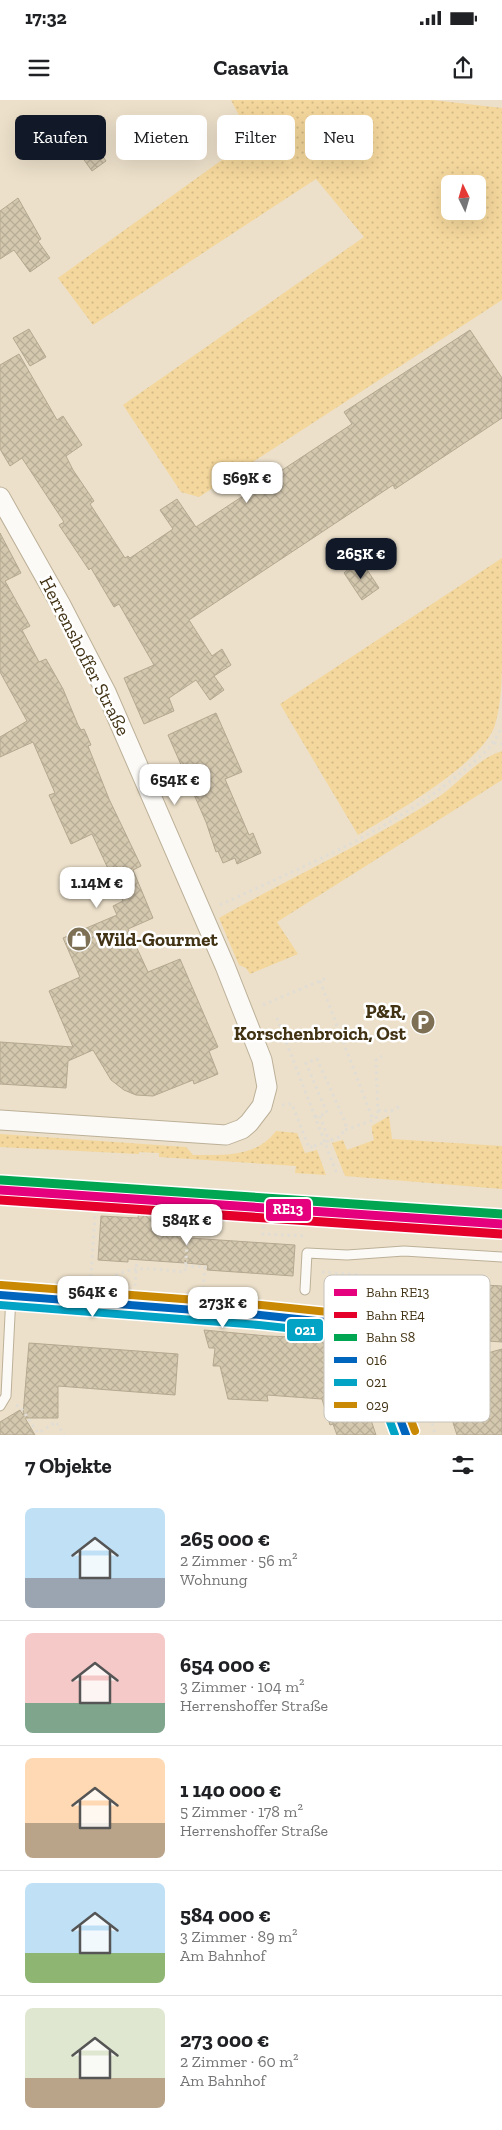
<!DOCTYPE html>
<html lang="de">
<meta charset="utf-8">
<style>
body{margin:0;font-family:"Zilla Slab",serif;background:#f6f6f6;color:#202124;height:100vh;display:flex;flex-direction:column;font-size:19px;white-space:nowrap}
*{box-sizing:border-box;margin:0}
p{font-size:16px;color:#757577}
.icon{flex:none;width:28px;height:28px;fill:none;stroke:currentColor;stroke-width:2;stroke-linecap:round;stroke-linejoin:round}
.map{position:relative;height:1335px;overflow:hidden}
.drawer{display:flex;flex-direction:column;background:#fff;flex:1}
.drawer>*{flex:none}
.guide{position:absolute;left:15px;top:15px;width:472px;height:45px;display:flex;gap:10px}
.needle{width:32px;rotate:355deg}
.buttons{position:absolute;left:441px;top:75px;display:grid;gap:10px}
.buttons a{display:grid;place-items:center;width:45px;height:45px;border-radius:8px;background:#fff;box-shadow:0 5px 20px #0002;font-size:25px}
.price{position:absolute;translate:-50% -42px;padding:0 11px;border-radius:10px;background:#fff;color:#222;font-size:16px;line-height:32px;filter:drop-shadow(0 1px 2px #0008)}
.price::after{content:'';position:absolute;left:50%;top:30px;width:15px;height:11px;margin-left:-8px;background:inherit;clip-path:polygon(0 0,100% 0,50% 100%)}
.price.on{background:#111827;color:#fff}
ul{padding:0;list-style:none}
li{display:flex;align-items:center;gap:15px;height:125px;padding:0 25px}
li+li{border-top:1px solid #e0e0e0}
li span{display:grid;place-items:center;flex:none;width:140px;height:100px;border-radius:8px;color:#555}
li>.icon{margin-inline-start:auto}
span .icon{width:60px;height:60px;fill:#fffc;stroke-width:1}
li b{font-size:21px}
h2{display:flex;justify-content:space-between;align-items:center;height:60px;padding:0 25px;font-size:21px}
.tag{padding:0 18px;border-radius:8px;background:#fff;box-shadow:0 5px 20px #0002;font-size:18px;line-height:45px}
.tag.on{background:#111827;color:#fff}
.status{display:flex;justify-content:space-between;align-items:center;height:35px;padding:0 25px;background:#fff;direction:ltr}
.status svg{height:14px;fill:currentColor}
header{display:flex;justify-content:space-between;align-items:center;height:65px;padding:0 25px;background:#fff;font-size:22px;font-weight:800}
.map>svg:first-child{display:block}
</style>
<div class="status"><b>17:32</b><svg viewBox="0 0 49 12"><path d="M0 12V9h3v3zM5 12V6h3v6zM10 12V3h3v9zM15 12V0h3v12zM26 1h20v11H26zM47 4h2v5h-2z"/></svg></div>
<header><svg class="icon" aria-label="menu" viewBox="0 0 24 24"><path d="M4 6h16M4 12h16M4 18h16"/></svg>Casavia<svg class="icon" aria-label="share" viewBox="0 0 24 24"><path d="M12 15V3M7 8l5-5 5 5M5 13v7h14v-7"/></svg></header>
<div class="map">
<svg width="502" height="1335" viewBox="0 0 502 1335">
<defs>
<pattern id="grass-dots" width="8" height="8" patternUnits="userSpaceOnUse" patternTransform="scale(1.25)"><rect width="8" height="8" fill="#f4d79c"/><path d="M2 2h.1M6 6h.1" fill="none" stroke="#d2b986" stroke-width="1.8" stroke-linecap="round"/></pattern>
<pattern id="building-cross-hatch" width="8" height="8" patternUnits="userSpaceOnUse" patternTransform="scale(1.25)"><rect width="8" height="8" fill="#d4c8af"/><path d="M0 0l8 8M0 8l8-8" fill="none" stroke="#b7ac96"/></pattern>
</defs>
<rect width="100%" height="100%" fill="#ece0ca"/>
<g fill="url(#grass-dots)" fill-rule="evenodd">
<path d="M231,0H432L502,8V200L199,397L181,392L123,305L364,137L316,79L93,225L58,178L251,39ZM450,84H478V111H450Z"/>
<path d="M502,458C502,489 502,519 502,549C502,575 502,604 494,628C477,666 395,713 358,735L280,604Z"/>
<path d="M502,651V680L277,822L298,854L250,874L246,868L239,865L219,818C291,777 368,743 437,698C460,683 476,659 502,651Z"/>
<path d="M389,1016L392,1039L502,1046V1089L345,1076L332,1043L343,1040L347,1050L374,1040L372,1032V1026Z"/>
<path d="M276,1031L297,1033L305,1053L317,1050L326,1075L295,1073L296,1066L159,1057V1053L139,1052V1054L0,1047V1034L186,1047L193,1055C223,1055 256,1058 276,1031Z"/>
</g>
<g fill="url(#building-cross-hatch)" stroke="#b4a890">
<path d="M96,46L106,61L92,71L82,57Z"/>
<path d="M18,98L41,139L38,141L50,158L30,172L14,150L0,159V111Z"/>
<path d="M29,229L46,257L30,266L13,238Z"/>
<path d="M470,230L502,278V318L395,389L393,385L189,520L212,556L222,549L231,565L214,576L224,590L210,600L196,580L169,598L174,611L144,624L124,578L154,565L119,504L114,507L91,468L89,470L59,425L64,422L22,358L10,366L0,349V265L19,254L57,320L63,316L82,345L66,356L73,370L94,401L90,404L125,458L128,456L130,458L173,429L160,410L177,399L196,427L352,324L344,312Z"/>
<path d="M0,433L21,473L5,481L30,526L22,530L39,562L46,559L63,589L78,625L81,630L84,629L91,645L88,646L109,699L141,766L133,770L153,818L128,829L148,872L180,859L218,947L209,951L218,974L194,984L193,980L153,996L136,995L124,990L111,980L93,950L68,961L66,988L0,984V942L73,947L49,891L80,877L63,838L117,815L113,806L123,801L92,734L71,744L49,695L55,693L33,642L0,657V637L27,621L0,572Z"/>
<path d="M360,459L379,488L362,500L344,473Z"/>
<path d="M216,613L242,672L225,679L249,735L253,733L261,753L237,764L235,758L223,763L218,751L216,752L206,722L168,635Z"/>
<path d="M139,1109L166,1111L165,1116L191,1118L189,1138L295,1145L293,1176L207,1170L208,1165L186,1163L185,1160V1163L128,1159V1162L98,1160L101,1116L138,1118Z"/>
<path d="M432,1182L502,1186V1242L428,1237Z"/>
<path d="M204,1230L267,1236L344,1239L376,1335H337L333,1324L330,1325L322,1299L267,1295L268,1301L228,1299L220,1266H213L215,1248H209Z"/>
<path d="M29,1243L178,1254L175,1295L58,1286V1318H25L35,1335H0V1322L20,1310L23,1315Z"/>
<path d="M502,1249V1335H457L446,1301L452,1299L441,1266Z"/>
</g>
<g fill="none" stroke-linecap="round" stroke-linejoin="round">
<defs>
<g id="service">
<path d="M305,1190L307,1153L347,1155L404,1151L502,1157"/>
<path d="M0,1306L6,1296L11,1195"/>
</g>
<g id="minor">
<path d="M0,397L62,507L106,592L225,866L262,960L267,987L262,1006L249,1023L242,1029L226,1035L0,1020"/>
<path d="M0,1195L260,1215L354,1225L363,1230L370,1239L406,1335"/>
</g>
</defs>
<use href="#service" stroke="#bcb098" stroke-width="11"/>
<use href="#minor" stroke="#bcb098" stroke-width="21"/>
<g stroke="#e1ddd4" stroke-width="3" stroke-dasharray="2.5 4" stroke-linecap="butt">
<path d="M494,643L502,644"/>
<path d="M220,805C304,766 391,731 463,671C479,658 494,646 502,626"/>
<path d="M320,881L373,1020"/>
<path d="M263,905L329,877"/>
<path d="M277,918L337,1074"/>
<path d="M282,1005L292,1004L309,1048L314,1046"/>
<path d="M378,1010L391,1011L400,1006"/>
<path d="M320,1016L329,1041"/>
<path d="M315,1017L327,1013L306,963L317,959L346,1024L345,1030L373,1020L378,1016L376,960L382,956"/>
<path d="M331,1040L339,1037L345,1030"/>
<path d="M264,1113L263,1134L306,1136"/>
<path d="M185,1166L205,1167L203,1188"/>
<path d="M322,1172L361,1175L376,1214"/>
<path d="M91,1177L95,1116"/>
<path d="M110,1179C132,1163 159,1170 185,1172L188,1133L182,1132"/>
<path d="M82,1180L88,1177L110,1179"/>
<path d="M379,1183L429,1308"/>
<path d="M135,1186L137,1160"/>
<path d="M393,1248L403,1244"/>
<path d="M16,1305L21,1308L38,1333L56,1322L64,1335"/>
<path d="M431,1317L435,1335"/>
</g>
<use href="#service" stroke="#fcfaf7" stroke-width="9"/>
<use href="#minor" stroke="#fcfaf7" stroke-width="19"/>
<path stroke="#e1ddd4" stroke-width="3" stroke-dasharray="2.5 4" stroke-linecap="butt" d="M314,1046L331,1040"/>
<defs>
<path id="bus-1" d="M0,1195L260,1215L354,1225L363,1230L370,1239L406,1335"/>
<path id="bus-2" d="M0,1205L259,1225L351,1235L361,1244L395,1335"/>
<path id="bus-3" d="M1,1185L261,1205L357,1215L370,1222L379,1235L415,1331"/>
</defs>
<use href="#bus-1" stroke="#fff" stroke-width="11"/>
<use href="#bus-2" stroke="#fff" stroke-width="11"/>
<use href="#bus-3" stroke="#fff" stroke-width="11"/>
<use href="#bus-1" stroke="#0065bd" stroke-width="8"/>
<use href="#bus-2" stroke="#03a3c5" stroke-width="8"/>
<use href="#bus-3" stroke="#ca8905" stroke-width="8"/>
<defs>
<path id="rail-1" d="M0,1090L502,1124"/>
<path id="rail-2" d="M0,1100L501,1134"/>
<path id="rail-3" d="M1,1080L502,1114"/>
</defs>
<use href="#rail-1" stroke="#fff" stroke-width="12"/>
<use href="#rail-2" stroke="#fff" stroke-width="12"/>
<use href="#rail-3" stroke="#fff" stroke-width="12"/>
<use href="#rail-1" stroke="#e5007d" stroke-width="9"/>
<use href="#rail-2" stroke="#e4002b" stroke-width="9"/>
<use href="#rail-3" stroke="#00a651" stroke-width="9"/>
</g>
<defs>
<symbol id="shop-disc" viewBox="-11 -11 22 22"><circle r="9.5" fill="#7e7054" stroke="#fff"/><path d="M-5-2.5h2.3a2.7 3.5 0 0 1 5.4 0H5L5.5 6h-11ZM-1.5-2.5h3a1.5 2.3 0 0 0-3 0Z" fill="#fff"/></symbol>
<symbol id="parking-disc" viewBox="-11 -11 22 22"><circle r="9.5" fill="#7e7054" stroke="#fff"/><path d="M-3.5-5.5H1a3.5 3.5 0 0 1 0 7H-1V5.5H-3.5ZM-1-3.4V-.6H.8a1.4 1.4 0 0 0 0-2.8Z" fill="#fff"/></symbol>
</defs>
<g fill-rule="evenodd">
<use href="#shop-disc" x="65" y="825" width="28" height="28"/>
<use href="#parking-disc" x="409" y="908" width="28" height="28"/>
</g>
<g text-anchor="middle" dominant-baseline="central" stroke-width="5" stroke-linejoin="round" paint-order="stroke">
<g font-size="19" fill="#423315" stroke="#fff">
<text transform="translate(85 556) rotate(63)">Herrenshoffer Straße</text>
</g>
<g font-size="19" font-weight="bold" fill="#423315" stroke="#fff" text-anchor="start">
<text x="96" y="839">Wild-Gourmet</text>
<text x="406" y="911" text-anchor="end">P&amp;R,<tspan x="406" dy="22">Korschenbroich, Ost</tspan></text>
</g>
</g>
<rect x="324" y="1175" width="166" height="147" rx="8" fill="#fff" stroke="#c6c2b9" stroke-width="1"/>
<rect x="334" y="1189" width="23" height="7" fill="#e5007d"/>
<rect x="334" y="1212" width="23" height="6" fill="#e4002b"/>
<rect x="334" y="1234" width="23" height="7" fill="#00a651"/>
<rect x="334" y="1257" width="23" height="6" fill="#0065bd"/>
<rect x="334" y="1279" width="23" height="7" fill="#03a3c5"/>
<rect x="334" y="1302" width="23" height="6" fill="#ca8905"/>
<g font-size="14" fill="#423315">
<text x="366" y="1197">Bahn RE13</text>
<text x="366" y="1220">Bahn RE4</text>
<text x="366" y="1242">Bahn S8</text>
<text x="366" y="1265">016</text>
<text x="366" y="1287">021</text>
<text x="366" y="1310">029</text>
</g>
<g stroke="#fff" stroke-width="2">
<rect x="265" y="1098" width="47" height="24" rx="5" fill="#e5007d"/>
<rect x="286" y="1218" width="38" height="24" rx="5" fill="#03a3c5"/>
</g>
<g font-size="14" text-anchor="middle" font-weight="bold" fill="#fff">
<text x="288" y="1114">RE13</text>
<text x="305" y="1235">021</text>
</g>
</svg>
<div class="buttons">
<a><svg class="needle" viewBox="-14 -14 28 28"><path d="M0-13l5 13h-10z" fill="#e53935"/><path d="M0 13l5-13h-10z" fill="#757577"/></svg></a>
</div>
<b class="price" style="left:247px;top:404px">569K €</b>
<b class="price on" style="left:361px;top:480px">265K €</b>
<b class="price" style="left:175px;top:706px">654K €</b>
<b class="price" style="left:97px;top:809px">1.14M €</b>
<b class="price" style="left:187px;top:1146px">584K €</b>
<b class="price" style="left:93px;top:1218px">564K €</b>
<b class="price" style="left:223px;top:1229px">273K €</b>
<div class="guide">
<a class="tag on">Kaufen</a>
<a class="tag">Mieten</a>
<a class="tag">Filter</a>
<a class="tag">Neu</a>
</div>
</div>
<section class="drawer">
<h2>7 Objekte<svg class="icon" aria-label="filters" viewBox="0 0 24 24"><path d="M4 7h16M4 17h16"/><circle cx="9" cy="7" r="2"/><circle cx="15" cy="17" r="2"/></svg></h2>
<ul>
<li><span style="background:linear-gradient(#bfe0f5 70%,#9aa5b1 0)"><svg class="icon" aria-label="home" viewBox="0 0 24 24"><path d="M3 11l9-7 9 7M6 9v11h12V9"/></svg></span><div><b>265 000 €</b><p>2 Zimmer · 56 m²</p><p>Wohnung</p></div></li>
<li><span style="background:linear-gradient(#f6c9c9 70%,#7fa58c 0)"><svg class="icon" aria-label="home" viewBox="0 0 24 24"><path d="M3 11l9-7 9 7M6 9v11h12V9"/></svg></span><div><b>654 000 €</b><p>3 Zimmer · 104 m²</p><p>Herrenshoffer Straße</p></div></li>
<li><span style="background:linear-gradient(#ffd9b3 65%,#b9a48a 0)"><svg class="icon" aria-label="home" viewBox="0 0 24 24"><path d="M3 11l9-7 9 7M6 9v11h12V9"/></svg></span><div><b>1 140 000 €</b><p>5 Zimmer · 178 m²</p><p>Herrenshoffer Straße</p></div></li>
<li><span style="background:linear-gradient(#bfe0f5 70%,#8fb573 0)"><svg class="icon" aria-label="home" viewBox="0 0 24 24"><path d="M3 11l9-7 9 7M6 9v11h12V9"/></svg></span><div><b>584 000 €</b><p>3 Zimmer · 89 m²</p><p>Am Bahnhof</p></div></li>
<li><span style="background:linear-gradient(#dfe7d0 70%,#b9a48a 0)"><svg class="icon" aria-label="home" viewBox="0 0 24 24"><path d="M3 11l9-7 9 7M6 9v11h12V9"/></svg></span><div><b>273 000 €</b><p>2 Zimmer · 60 m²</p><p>Am Bahnhof</p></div></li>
</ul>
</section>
